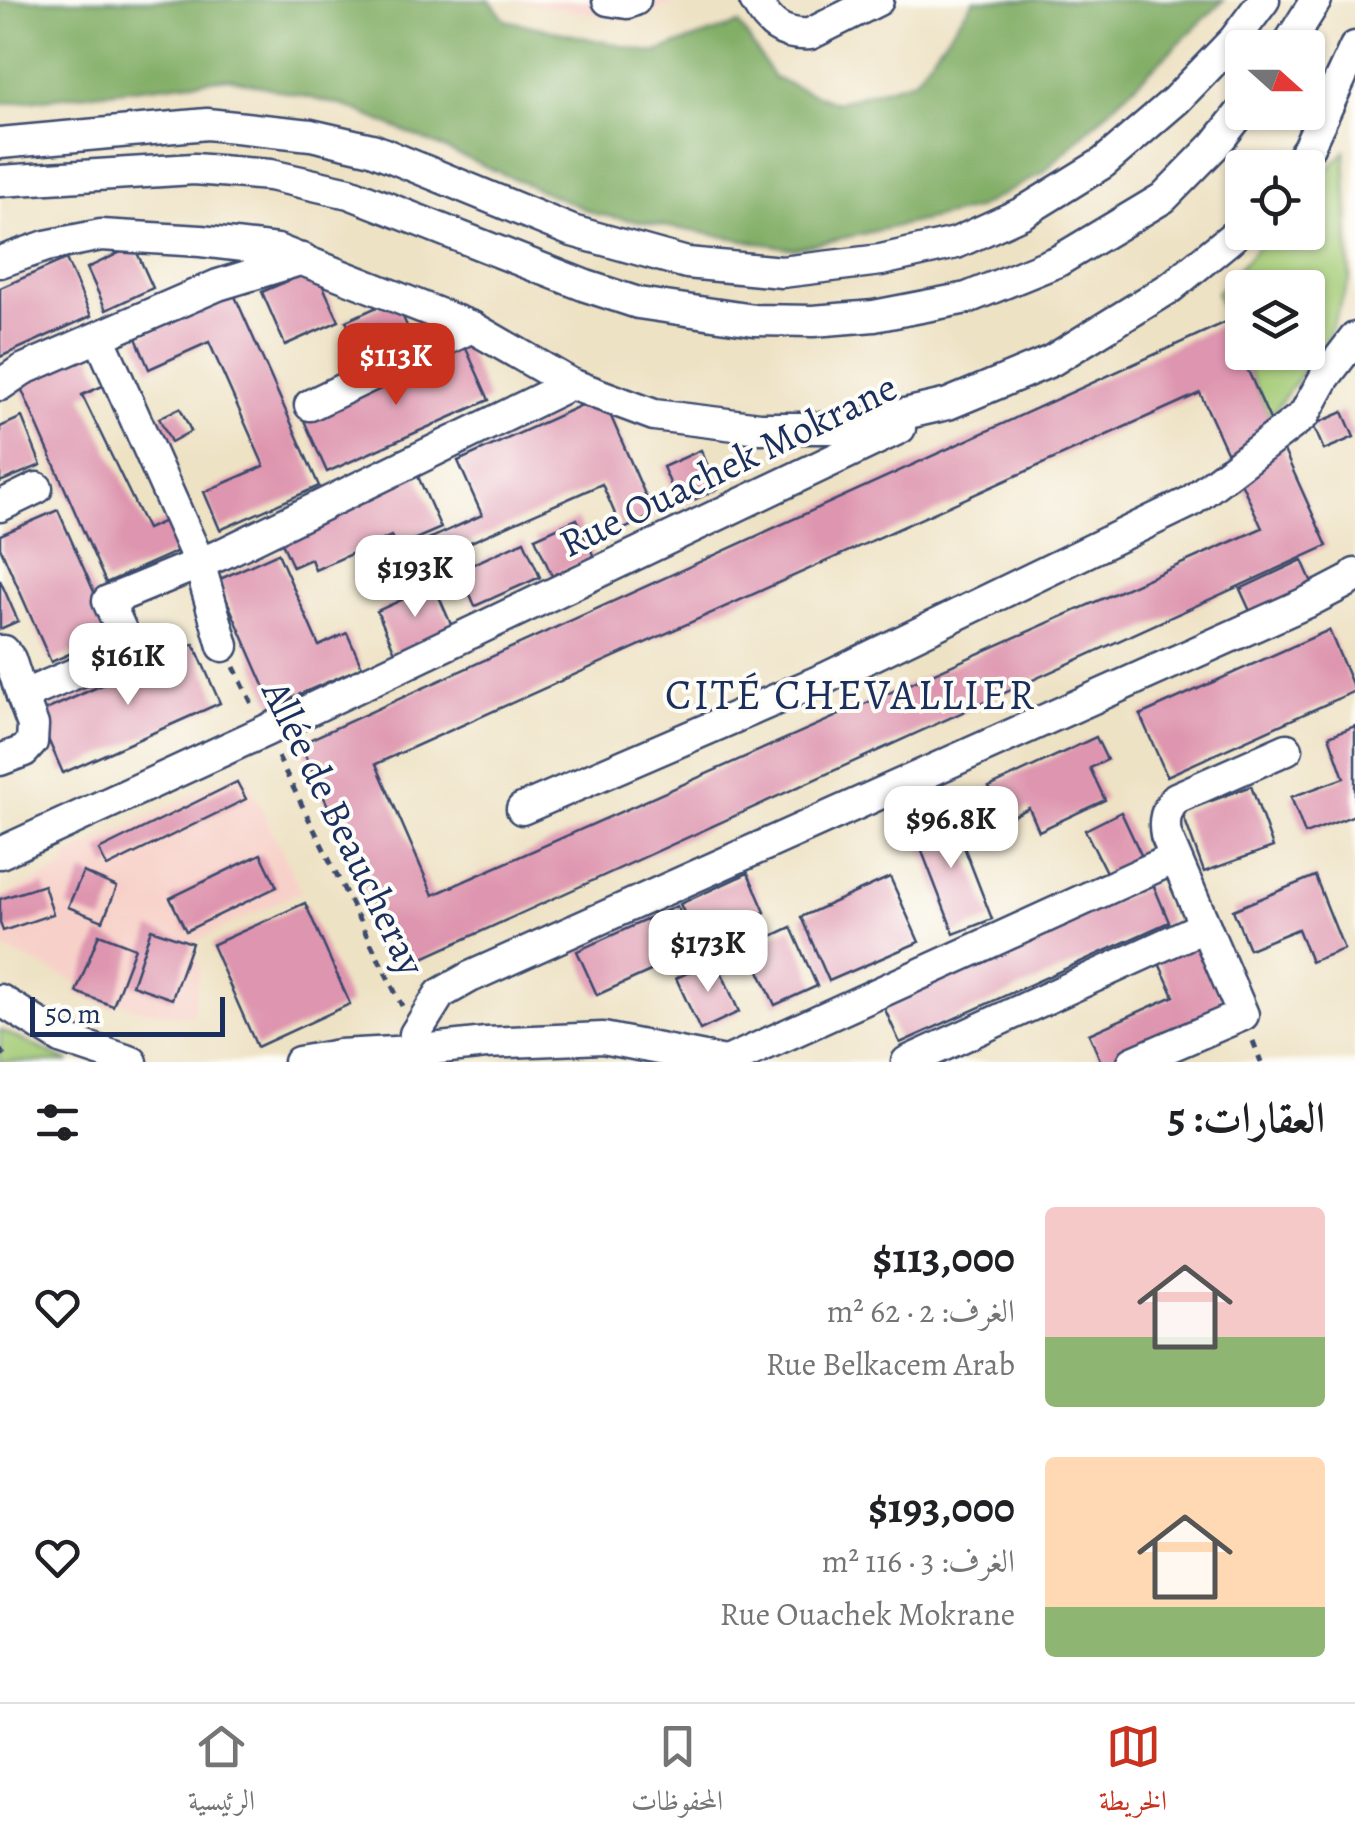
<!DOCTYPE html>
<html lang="ar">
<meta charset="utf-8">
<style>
body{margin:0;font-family:Alegreya,Amiri,serif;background:#f2f2f2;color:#202124;direction:rtl;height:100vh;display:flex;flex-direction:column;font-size:38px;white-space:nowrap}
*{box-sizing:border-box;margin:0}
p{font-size:32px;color:#757577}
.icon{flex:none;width:55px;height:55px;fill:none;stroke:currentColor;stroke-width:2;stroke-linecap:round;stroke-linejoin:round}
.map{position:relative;height:1062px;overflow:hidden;direction:ltr}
.sheet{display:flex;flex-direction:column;background:#fff;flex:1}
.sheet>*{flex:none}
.needle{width:65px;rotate:111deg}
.buttons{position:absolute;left:1225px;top:30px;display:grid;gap:20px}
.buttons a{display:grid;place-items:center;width:100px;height:100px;border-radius:10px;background:#fff;box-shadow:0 2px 8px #0004;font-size:50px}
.scale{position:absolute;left:30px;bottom:25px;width:195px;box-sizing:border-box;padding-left:10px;border:5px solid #1b2f5e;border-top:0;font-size:28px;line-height:35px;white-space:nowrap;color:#1b2f5e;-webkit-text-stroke:8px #fdfcf7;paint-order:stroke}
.price{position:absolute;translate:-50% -85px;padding:0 22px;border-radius:20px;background:#fff;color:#222;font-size:32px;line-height:65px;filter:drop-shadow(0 2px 5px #0008)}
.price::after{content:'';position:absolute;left:50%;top:60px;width:30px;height:22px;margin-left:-15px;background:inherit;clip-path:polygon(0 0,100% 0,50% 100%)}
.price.active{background:#c8321e;color:#fff}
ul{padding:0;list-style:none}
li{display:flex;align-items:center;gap:30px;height:250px;padding:0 30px}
li span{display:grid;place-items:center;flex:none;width:280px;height:200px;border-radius:10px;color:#555}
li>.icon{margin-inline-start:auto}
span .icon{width:120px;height:120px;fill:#fffc;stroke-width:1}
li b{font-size:42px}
h2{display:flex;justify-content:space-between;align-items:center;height:120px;padding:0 30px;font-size:42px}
.dock{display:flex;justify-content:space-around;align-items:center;height:140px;border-top:2px solid #e0e0e0;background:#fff;font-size:28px;color:#757577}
.dock a{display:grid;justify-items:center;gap:5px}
.dock .active{color:#c8321e}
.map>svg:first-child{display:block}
</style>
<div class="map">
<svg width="1355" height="1062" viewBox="0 0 1355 1062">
<rect width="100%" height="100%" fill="#fdfcf7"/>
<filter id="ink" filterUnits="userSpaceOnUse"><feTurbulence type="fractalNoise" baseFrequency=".01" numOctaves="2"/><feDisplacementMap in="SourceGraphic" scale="20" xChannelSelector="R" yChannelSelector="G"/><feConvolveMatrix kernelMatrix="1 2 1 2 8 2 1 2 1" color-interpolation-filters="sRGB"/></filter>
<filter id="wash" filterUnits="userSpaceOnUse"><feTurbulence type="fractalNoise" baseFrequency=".0048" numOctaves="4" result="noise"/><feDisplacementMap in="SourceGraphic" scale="40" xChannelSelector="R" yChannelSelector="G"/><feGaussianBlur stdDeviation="2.25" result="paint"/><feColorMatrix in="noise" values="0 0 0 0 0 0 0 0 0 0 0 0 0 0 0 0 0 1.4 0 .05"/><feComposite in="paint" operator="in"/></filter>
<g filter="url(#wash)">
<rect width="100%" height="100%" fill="#eee2c4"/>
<g fill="#f7d1c9">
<path d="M514,0H683L629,21Z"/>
<path d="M243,770L301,891L192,943L200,967L192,1017L135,1009L0,947V899L70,865L64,858Z"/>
</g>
<g fill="#a3ca75" stroke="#5f7c6a" stroke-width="2.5" fill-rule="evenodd">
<path d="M1345,151L1350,280L1327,339L1269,418L1216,293L1271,233L1308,232V192ZM1242,288H1308V352H1242Z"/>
<path d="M0,1030L70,1062H0Z"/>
</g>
<path fill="#82ae66" stroke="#4e6e62" stroke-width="2.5" d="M0,0H490L505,20L653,53L739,24L774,78L836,103L914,80L974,0H1224L1043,173L975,209L794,249L596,214L348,107L229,78L0,104Z"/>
<g id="blocks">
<g fill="#de95af" fill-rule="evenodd">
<path d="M134,246L153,288L106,310L87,268Z"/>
<path d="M66,259L91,316L0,357V288Z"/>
<path d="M315,269L339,321L285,345L262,292Z"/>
<path d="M234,294L319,486L220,530L204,492L264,466L209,342L149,369L136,338Z"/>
<path d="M395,299L414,342L365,363L346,321Z"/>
<path d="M1226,322L1327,546L401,968L300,744ZM1200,393L1262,528L433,895L376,764Z"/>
<path d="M464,344L489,400L327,472L302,416Z"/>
<path d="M89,349L105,385L82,395L147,529L176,516L189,546L106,583L18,381Z"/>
<path d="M602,396L654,515L622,530L602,484L419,565L411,547L482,515L458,461Z"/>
<path d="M180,408L191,431L171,442L159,418Z"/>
<path d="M1343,412L1354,437L1324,450L1313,425Z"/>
<path d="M22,417L41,465L0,482V427Z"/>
<path d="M701,450L718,489L680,506L663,467Z"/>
<path d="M416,472L441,528L397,547L391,536L315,570L311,559L293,567L278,534Z"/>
<path d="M58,510L113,635L51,662L0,547V535Z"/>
<path d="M577,519L594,557L552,576L535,538Z"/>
<path d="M524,541L540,577L475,606L460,570Z"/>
<path d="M278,553L319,646L347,633L362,667L273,706L218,580Z"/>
<path d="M1302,560L1317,594L1255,622L1240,589Z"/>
<path d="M0,580L18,621L0,629Z"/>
<path d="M434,585L453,629L396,654L377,611Z"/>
<path d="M1329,630L1355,691L1167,776L1140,715Z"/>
<path d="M194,644L220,703L63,773L37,714Z"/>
<path d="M1355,726V815L1305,834L1291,797L1344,778L1329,736Z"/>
<path d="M1096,737L1107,760L1090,768L1105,800L1039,831L1029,808L1004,820L989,787Z"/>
<path d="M237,782L246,799L107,867L99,850Z"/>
<path d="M1251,786L1273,847L1204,872L1182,812Z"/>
<path d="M949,808L992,919L954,934L911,823Z"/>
<path d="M1121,812L1142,857L1107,874L1085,830Z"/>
<path d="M261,854L277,887L186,931L170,898Z"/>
<path d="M83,872L117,887L103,921L68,907Z"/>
<path d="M748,873L765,912L698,942L680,904Z"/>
<path d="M1315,876L1344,949L1311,962L1298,929L1249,949L1233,910Z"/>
<path d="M890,877L919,942L829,981L801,917Z"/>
<path d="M1153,884L1169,922L900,1043L883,1005Z"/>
<path d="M44,885L53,914L3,931L0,923V899Z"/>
<path d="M305,903L350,1004L257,1047L212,945Z"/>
<path d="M677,906L697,950L597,995L577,951Z"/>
<path d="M791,927L817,986L775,1005L748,947Z"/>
<path d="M151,929L192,943L172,999L132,985Z"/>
<path d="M99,934L135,948L113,1006L76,992Z"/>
<path d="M1198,943L1229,1015L1124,1062H1101L1089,1034L1174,996L1158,961Z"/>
<path d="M716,960L739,1012L700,1030L676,978Z"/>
</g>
</g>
</g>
<g filter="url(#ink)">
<use href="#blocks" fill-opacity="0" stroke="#3b4a6d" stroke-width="2.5"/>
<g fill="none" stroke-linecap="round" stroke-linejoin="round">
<defs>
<g id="minor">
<path d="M608,0L627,3L635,0"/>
<path d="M755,0C768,23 781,36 810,34L878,0"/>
<path d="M1286,48L1316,0"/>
<path d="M0,143L207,124L311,135L372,149L572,231L687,263L782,272L881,260L956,243L1022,213L1103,163L1176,100L1234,40L1264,0"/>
<path d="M1294,168L1308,148L1355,47"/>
<path d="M0,181L194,169L270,175L349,193L586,286L638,303L754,320L813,321L874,316L967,298L1058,261L1163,198L1215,145L1242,111"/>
<path d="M0,262L46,246L101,235L201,241L277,250L472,327L571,384L654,415L760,428H843L948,404L1051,361L1171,287L1242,229"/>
<path d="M99,337L199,562L223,646"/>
<path d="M0,385L22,370L218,285L303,259"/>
<path d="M310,405L472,327"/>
<path d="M0,506L37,488"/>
<path d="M0,651H4L10,659L22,696L130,650L108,601L222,554L571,384"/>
<path d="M0,760L24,751L32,742L33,725L22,696"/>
<path d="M522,809L828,677L1190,502L1304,415L1325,377L1355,338"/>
<path d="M0,853L265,731L900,428"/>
<path d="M0,1000L63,1039L132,1062"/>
<path d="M413,1051L415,1034L440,994L470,977L1308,602L1352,579L1355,574"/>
<path d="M299,1062L339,1055L413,1051L486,1043L603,1038L725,1062"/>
<path d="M727,1062L1175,858"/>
<path d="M907,1062L1205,926"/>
<path d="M1133,1062L1243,1015L1166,835C1163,820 1166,810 1176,798L1287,749"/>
</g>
</defs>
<use href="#minor" stroke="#3b4a6d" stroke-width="35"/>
<g stroke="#3b4a6d" stroke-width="5" stroke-dasharray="8 8" stroke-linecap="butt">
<path d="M234,667L253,706"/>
<path d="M278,757L402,1006"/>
<path d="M1253,1041L1261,1062"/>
<path d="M0,1050L8,1062"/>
</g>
<use href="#minor" stroke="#fff" stroke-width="30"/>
</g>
</g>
<g text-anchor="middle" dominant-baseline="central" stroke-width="8" stroke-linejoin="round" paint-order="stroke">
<g font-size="40" fill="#1b2f5e" stroke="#fdfcf7">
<text transform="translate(728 465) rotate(-26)">Rue Ouachek Mokrane</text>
<text transform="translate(344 828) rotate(64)">Allée de Beaucheray</text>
</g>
<g font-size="42" letter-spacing="2.5" fill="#1b2f5e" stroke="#fdfcf7">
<text x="851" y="694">CITÉ CHEVALLIER</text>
</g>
</g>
</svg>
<div class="buttons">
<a><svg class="needle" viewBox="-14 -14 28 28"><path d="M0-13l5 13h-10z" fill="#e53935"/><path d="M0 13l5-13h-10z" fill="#757577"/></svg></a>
<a><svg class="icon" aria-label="locate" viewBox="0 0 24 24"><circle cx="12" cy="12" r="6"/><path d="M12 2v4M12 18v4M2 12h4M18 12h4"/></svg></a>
<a><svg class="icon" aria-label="layers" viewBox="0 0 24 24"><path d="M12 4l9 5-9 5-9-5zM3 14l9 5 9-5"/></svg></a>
</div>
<div class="scale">50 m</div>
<b class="price active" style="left:396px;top:408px">$113K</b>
<b class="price" style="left:415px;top:620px">$193K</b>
<b class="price" style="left:128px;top:708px">$161K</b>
<b class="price" style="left:951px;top:871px">$96.8K</b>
<b class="price" style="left:708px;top:995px">$173K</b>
</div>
<section class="sheet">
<h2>العقارات: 5<svg class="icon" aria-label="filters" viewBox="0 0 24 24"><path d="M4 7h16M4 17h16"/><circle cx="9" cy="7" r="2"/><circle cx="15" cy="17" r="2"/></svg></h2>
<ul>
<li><span style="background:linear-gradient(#f6c9c9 65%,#8fb573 0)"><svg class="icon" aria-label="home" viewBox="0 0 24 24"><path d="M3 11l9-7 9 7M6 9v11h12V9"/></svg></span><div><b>$113,000</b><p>الغرف: 2 · 62 m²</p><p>Rue Belkacem Arab</p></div><svg class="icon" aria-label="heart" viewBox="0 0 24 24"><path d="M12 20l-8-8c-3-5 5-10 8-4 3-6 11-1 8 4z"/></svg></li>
<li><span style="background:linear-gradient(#ffd9b3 75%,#8fb573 0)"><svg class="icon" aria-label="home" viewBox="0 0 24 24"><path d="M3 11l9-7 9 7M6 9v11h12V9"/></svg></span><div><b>$193,000</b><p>الغرف: 3 · 116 m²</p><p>Rue Ouachek Mokrane</p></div><svg class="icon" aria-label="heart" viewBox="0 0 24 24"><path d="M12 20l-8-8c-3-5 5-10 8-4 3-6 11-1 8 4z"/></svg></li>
</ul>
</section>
<nav class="dock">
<a class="active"><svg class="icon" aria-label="map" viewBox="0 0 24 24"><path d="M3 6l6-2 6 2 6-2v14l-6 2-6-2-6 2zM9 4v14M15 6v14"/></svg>الخريطة</a>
<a><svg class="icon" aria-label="saved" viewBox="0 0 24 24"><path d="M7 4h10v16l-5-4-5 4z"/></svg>المحفوظات</a>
<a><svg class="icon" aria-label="home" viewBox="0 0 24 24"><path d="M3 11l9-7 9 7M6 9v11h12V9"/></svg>الرئيسية</a>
</nav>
